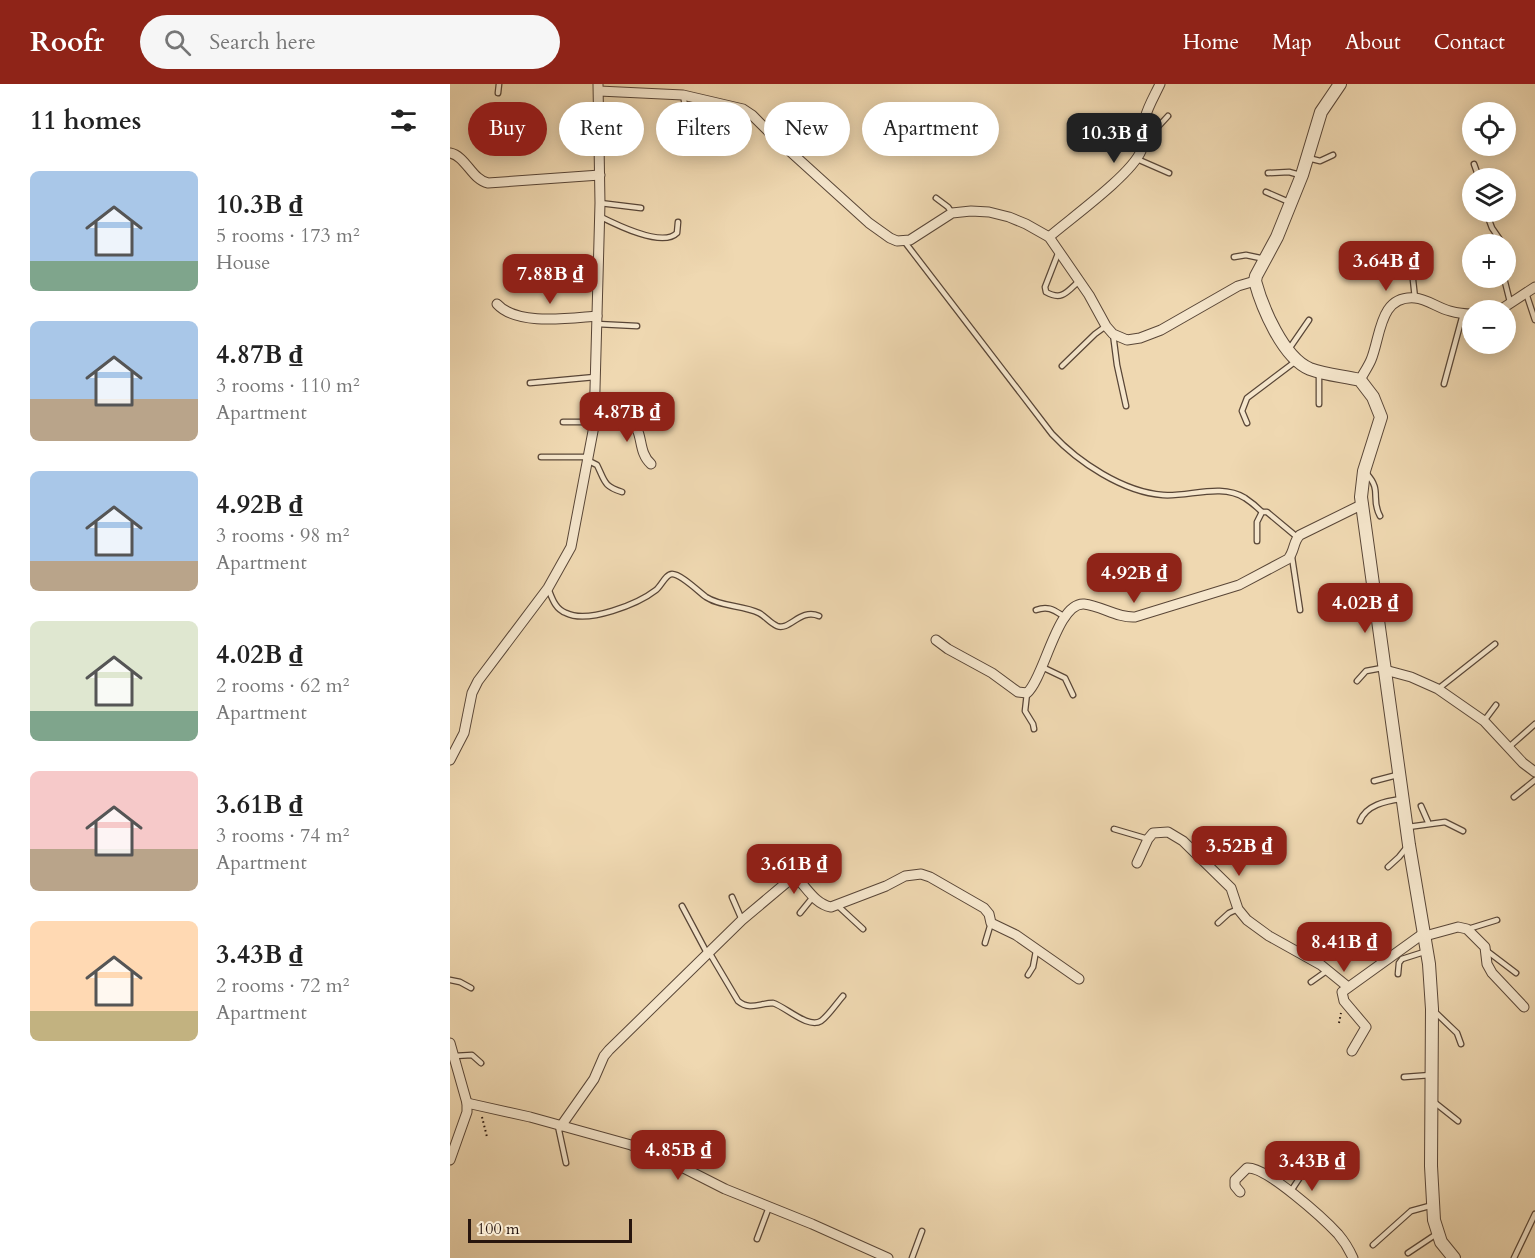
<!DOCTYPE html>
<meta charset="utf-8">
<style>
body{margin:0;font-family:Cardo,serif;background:#f6f6f6;color:#222;height:100vh;display:flex;flex-direction:column;font-size:22px;white-space:nowrap}
*{box-sizing:border-box;margin:0}
p{font-size:20px;color:#767676}
.icon{flex:none;width:33px;height:33px;fill:none;stroke:currentColor;stroke-width:2;stroke-linecap:round;stroke-linejoin:round}
.map{position:relative;flex:1;overflow:hidden}
.sheet{display:flex;flex-direction:column;background:#fff;width:450px}
.sheet>*{flex:none}
.guide{position:absolute;left:18px;top:18px;width:570px;height:54px;display:flex;gap:12px}
.fabs{position:absolute;left:1012px;top:18px;display:grid;gap:12px}
.fabs a{display:grid;place-items:center;width:54px;height:54px;border-radius:50%;background:#fff;box-shadow:0 3px 15px #0003;font-size:30px}
.scale{position:absolute;left:18px;bottom:15px;width:164px;box-sizing:border-box;padding-left:6px;border:3px solid #27150e;border-top:0;font-size:16px;line-height:21px;white-space:nowrap;color:#27150e;-webkit-text-stroke:4px #f5e6cc;paint-order:stroke}
.price{position:absolute;translate:-50% -51px;padding:0 14px;border-radius:12px;background:#8f2418;color:#fff;font-size:20px;line-height:39px;filter:drop-shadow(0 2px 3px #0008)}
.price::after{content:'';position:absolute;left:50%;top:36px;width:18px;height:14px;margin-left:-9px;background:inherit;clip-path:polygon(0 0,100% 0,50% 100%)}
.price.active{background:#222;color:#fff}
ul{padding:0;list-style:none}
li{display:flex;align-items:center;gap:18px;height:150px;padding:0 30px}
li span{display:grid;place-items:center;flex:none;width:168px;height:120px;border-radius:9px;color:#555}
li>.icon{margin-inline-start:auto}
span .icon{width:72px;height:72px;fill:#fffc;stroke-width:1}
li b{font-size:26px}
h2{display:flex;justify-content:space-between;align-items:center;height:72px;padding:0 30px;font-size:26px}
.tag{padding:0 21px;border-radius:27px;background:#fff;box-shadow:0 3px 15px #0003;font-size:21px;line-height:54px}
.tag.active{background:#8f2418;color:#fff}
header{display:flex;align-items:center;gap:36px;box-sizing:border-box;height:84px;padding:0 30px;background:#8f2418;color:#fff}
header strong{font-size:28px}
nav{display:flex;gap:33px;margin-inline-start:auto;font-size:21px}
.search{width:420px;height:54px;background:#f6f6f6;display:flex;align-items:center;gap:15px;box-sizing:border-box;padding:0 21px;border-radius:33px;color:#767676;font-size:22px}
main{display:flex;flex:1;min-height:0}
.map>svg:first-child{display:block}
</style>
<header>
<strong>Roofr</strong>
<div class="search"><svg class="icon" aria-label="search" viewBox="0 0 24 24"><circle cx="10" cy="10" r="6"/><path d="M15 15l6 6"/></svg>Search here</div>
<nav><a>Home</a><a>Map</a><a>About</a><a>Contact</a></nav>
</header>
<main>
<section class="sheet">
<h2>11 homes<svg class="icon" aria-label="filters" viewBox="0 0 24 24"><path d="M4 7h16M4 17h16"/><circle cx="9" cy="7" r="2"/><circle cx="15" cy="17" r="2"/></svg></h2>
<ul>
<li><span style="background:linear-gradient(#a9c7e8 75%,#7fa58c 0)"><svg class="icon" aria-label="home" viewBox="0 0 24 24"><path d="M3 11l9-7 9 7M6 9v11h12V9"/></svg></span><div><b>10.3B ₫</b><p>5 rooms · 173 m²</p><p>House</p></div></li>
<li><span style="background:linear-gradient(#a9c7e8 65%,#b9a48a 0)"><svg class="icon" aria-label="home" viewBox="0 0 24 24"><path d="M3 11l9-7 9 7M6 9v11h12V9"/></svg></span><div><b>4.87B ₫</b><p>3 rooms · 110 m²</p><p>Apartment</p></div></li>
<li><span style="background:linear-gradient(#a9c7e8 75%,#b9a48a 0)"><svg class="icon" aria-label="home" viewBox="0 0 24 24"><path d="M3 11l9-7 9 7M6 9v11h12V9"/></svg></span><div><b>4.92B ₫</b><p>3 rooms · 98 m²</p><p>Apartment</p></div></li>
<li><span style="background:linear-gradient(#dfe7d0 75%,#7fa58c 0)"><svg class="icon" aria-label="home" viewBox="0 0 24 24"><path d="M3 11l9-7 9 7M6 9v11h12V9"/></svg></span><div><b>4.02B ₫</b><p>2 rooms · 62 m²</p><p>Apartment</p></div></li>
<li><span style="background:linear-gradient(#f6c9c9 65%,#b9a48a 0)"><svg class="icon" aria-label="home" viewBox="0 0 24 24"><path d="M3 11l9-7 9 7M6 9v11h12V9"/></svg></span><div><b>3.61B ₫</b><p>3 rooms · 74 m²</p><p>Apartment</p></div></li>
<li><span style="background:linear-gradient(#ffd9b3 75%,#c2b280 0)"><svg class="icon" aria-label="home" viewBox="0 0 24 24"><path d="M3 11l9-7 9 7M6 9v11h12V9"/></svg></span><div><b>3.43B ₫</b><p>2 rooms · 72 m²</p><p>Apartment</p></div></li>
</ul>
</section>
<div class="map">
<svg width="1085" height="1174" viewBox="0 0 1085 1174">
<rect width="100%" height="100%" fill="#efd8b1"/>
<filter id="stains"><feTurbulence type="fractalNoise" baseFrequency=".00333" numOctaves="4"/><feColorMatrix values="0 0 0 0 .2 0 0 0 0 .09 0 0 0 0 .02 0 0 0 .5 -.17"/></filter>
<radialGradient id="worn" r=".72"><stop offset=".6" stop-color="#630" stop-opacity="0"/><stop offset="1" stop-color="#630" stop-opacity=".3"/></radialGradient>
<g fill="none" stroke-linecap="round" stroke-linejoin="round">
<defs>
<g id="service">
<path d="M48,9L49,0"/>
<path d="M233,11L237,32L236,58"/>
<path d="M695,57L718,32"/>
<path d="M858,74L870,77L883,71"/>
<path d="M687,75L719,89"/>
<path d="M1024,80L1029,94"/>
<path d="M818,89L839,88L850,91"/>
<path d="M816,108L839,118"/>
<path d="M486,114L498,123L502,129"/>
<path d="M150,119L191,124"/>
<path d="M1036,128L1042,144L1053,160"/>
<path d="M149,132C165,140 212,164 227,149L228,138"/>
<path d="M454,157L602,350C628,378 673,408 713,411C739,413 771,399 795,414C801,418 807,423 812,428"/>
<path d="M609,167L595,203L596,208C612,217 617,208 629,197"/>
<path d="M784,173L796,171L815,175"/>
<path d="M961,178L965,214"/>
<path d="M1054,194L1060,218"/>
<path d="M124,201L148,198"/>
<path d="M1076,209L1085,236"/>
<path d="M147,240L187,242"/>
<path d="M663,250L667,281L676,322"/>
<path d="M839,265L859,236"/>
<path d="M612,282L645,250L656,242"/>
<path d="M869,290V320"/>
<path d="M80,299L145,293"/>
<path d="M994,300L1013,230"/>
<path d="M113,338H144"/>
<path d="M797,339L792,327L797,314L846,277"/>
<path d="M91,373H138"/>
<path d="M137,376L147,381C155,397 153,402 172,408"/>
<path d="M916,389C933,407 920,414 930,432"/>
<path d="M807,457V438L812,428H817L847,453"/>
<path d="M842,473L850,526"/>
<path d="M98,504C102,514 105,525 116,529C138,540 188,520 206,506C211,502 216,490 222,490C231,490 249,508 256,513C271,523 293,521 309,529C315,532 320,539 327,542C340,547 350,524 369,532"/>
<path d="M586,526C599,521 605,527 615,533"/>
<path d="M592,583L615,594L623,611"/>
<path d="M907,597L916,587L932,584"/>
<path d="M988,605L1045,560"/>
<path d="M577,609L575,627L583,640L584,645"/>
<path d="M1034,637L1046,621"/>
<path d="M1059,663L1085,640"/>
<path d="M924,697L947,691"/>
<path d="M1064,713L1085,696"/>
<path d="M971,722L978,738"/>
<path d="M910,737C916,721 936,717 951,715"/>
<path d="M958,743L995,738L1013,747"/>
<path d="M664,745L698,755"/>
<path d="M938,783L949,773L957,763"/>
<path d="M346,793L369,778"/>
<path d="M282,813L292,836"/>
<path d="M387,821L413,845"/>
<path d="M232,822L257,869"/>
<path d="M350,829L363,813"/>
<path d="M768,839L779,829L788,825"/>
<path d="M1018,845L1047,836"/>
<path d="M535,859L541,839"/>
<path d="M1037,867L1066,889"/>
<path d="M259,868L288,917C300,927 310,919 323,919C336,923 358,945 371,937C379,931 386,920 393,912"/>
<path d="M948,890L949,879L952,875L974,868"/>
<path d="M578,891L583,883L586,867"/>
<path d="M0,896L10,898L21,904"/>
<path d="M861,898L878,886"/>
<path d="M984,927L1007,949L1011,960"/>
<path d="M4,972L22,971L31,979"/>
<path d="M954,993L981,991"/>
<path d="M984,1018L1008,1037"/>
<path d="M108,1042L116,1079"/>
<path d="M841,1107L856,1084"/>
<path d="M307,1155L319,1123"/>
<path d="M923,1161L961,1127L983,1121"/>
<path d="M958,1169L988,1149"/>
<path d="M462,1174L472,1147"/>
<path d="M1064,1174L1085,1130"/>
</g>
<g id="minor">
<path d="M149,7L233,11L293,25L302,31L323,52L419,139L440,154L447,157L460,156L502,129L521,127L539,128L559,133L576,140L599,153L639,211L656,242L663,250L677,256L690,254L711,246L788,202L805,197"/>
<path d="M0,69C16,72 22,96 38,99L150,91"/>
<path d="M599,153C621,134 681,91 691,67C695,56 693,45 695,34C698,22 705,11 710,0"/>
<path d="M47,220C67,242 119,234 147,232"/>
<path d="M1050,226L1085,203"/>
<path d="M910,296C913,290 918,283 921,276C931,252 929,211 965,214C977,215 988,224 1000,227C1007,229 1015,230 1023,230"/>
<path d="M144,342C155,341 168,338 179,340C195,343 186,367 201,380"/>
<path d="M486,556L498,565L542,589L568,608L577,609C594,595 607,518 634,520C652,522 667,534 685,533L789,501L838,475C845,467 843,457 850,451L913,420"/>
<path d="M935,586L961,593L988,605L1034,637L1073,679L1085,688"/>
<path d="M0,676L14,649L22,609L28,597L98,504L121,463L144,342L150,119L148,0"/>
<path d="M687,779L698,755L703,749L718,748L733,757L781,804L788,825L797,836L819,852L871,881L898,903"/>
<path d="M975,852L1008,843L1017,845L1035,863L1037,880L1042,889L1074,923"/>
<path d="M0,959L17,1019V1028L0,1076"/>
<path d="M902,967L916,943L894,917L892,908L974,849"/>
<path d="M17,1019L80,1033L181,1061L210,1072L275,1105L362,1140L438,1174"/>
<path d="M111,1042L144,995L154,972L159,966L292,836L342,794L346,793C357,804 365,820 381,823L436,802L455,792L471,790L480,793L534,824L539,830L541,839L566,851L629,895"/>
<path d="M790,1108L785,1102V1096L797,1084C816,1082 874,1135 888,1150C894,1157 899,1165 903,1174"/>
</g>
<path id="tertiary" d="M890,0L871,28L852,91L827,153L806,192L805,197C812,223 833,274 860,285C876,291 893,292 910,296L923,313L931,333L914,387L911,413L959,761L979,880L982,925L981,1082L984,1136L991,1158L1004,1174"/>
</defs>
<use href="#service" stroke="#594637" stroke-width="7"/>
<use href="#minor" stroke="#594637" stroke-width="11"/>
<use href="#tertiary" stroke="#594637" stroke-width="14"/>
<g stroke="#27150e" stroke-width="2" stroke-dasharray="1.5 3" stroke-linecap="butt">
<path d="M889,939L891,929"/>
<path d="M32,1033L37,1053"/>
</g>
<use href="#service" stroke="#f5e6cc" stroke-width="4.5"/>
<use href="#minor" stroke="#f5e6cc" stroke-width="9"/>
<use href="#tertiary" stroke="#f5e6cc" stroke-width="12"/>
</g>
<rect width="100%" height="100%" filter="url(#stains)"/>
<rect width="100%" height="100%" fill="url(#worn)"/>
</svg>
<div class="fabs">
<a><svg class="icon" aria-label="locate" viewBox="0 0 24 24"><circle cx="12" cy="12" r="6"/><path d="M12 2v4M12 18v4M2 12h4M18 12h4"/></svg></a>
<a><svg class="icon" aria-label="layers" viewBox="0 0 24 24"><path d="M12 4l9 5-9 5-9-5zM3 14l9 5 9-5"/></svg></a>
<a>+</a>
<a>−</a>
</div>
<div class="scale">100 m</div>
<b class="price active" style="left:664px;top:80px">10.3B ₫</b>
<b class="price" style="left:936px;top:208px">3.64B ₫</b>
<b class="price" style="left:100px;top:221px">7.88B ₫</b>
<b class="price" style="left:177px;top:359px">4.87B ₫</b>
<b class="price" style="left:684px;top:520px">4.92B ₫</b>
<b class="price" style="left:915px;top:550px">4.02B ₫</b>
<b class="price" style="left:789px;top:793px">3.52B ₫</b>
<b class="price" style="left:344px;top:811px">3.61B ₫</b>
<b class="price" style="left:894px;top:889px">8.41B ₫</b>
<b class="price" style="left:228px;top:1097px">4.85B ₫</b>
<b class="price" style="left:862px;top:1108px">3.43B ₫</b>
<div class="guide">
<a class="tag active">Buy</a>
<a class="tag">Rent</a>
<a class="tag">Filters</a>
<a class="tag">New</a>
<a class="tag">Apartment</a>
</div>
</div>
</main>
